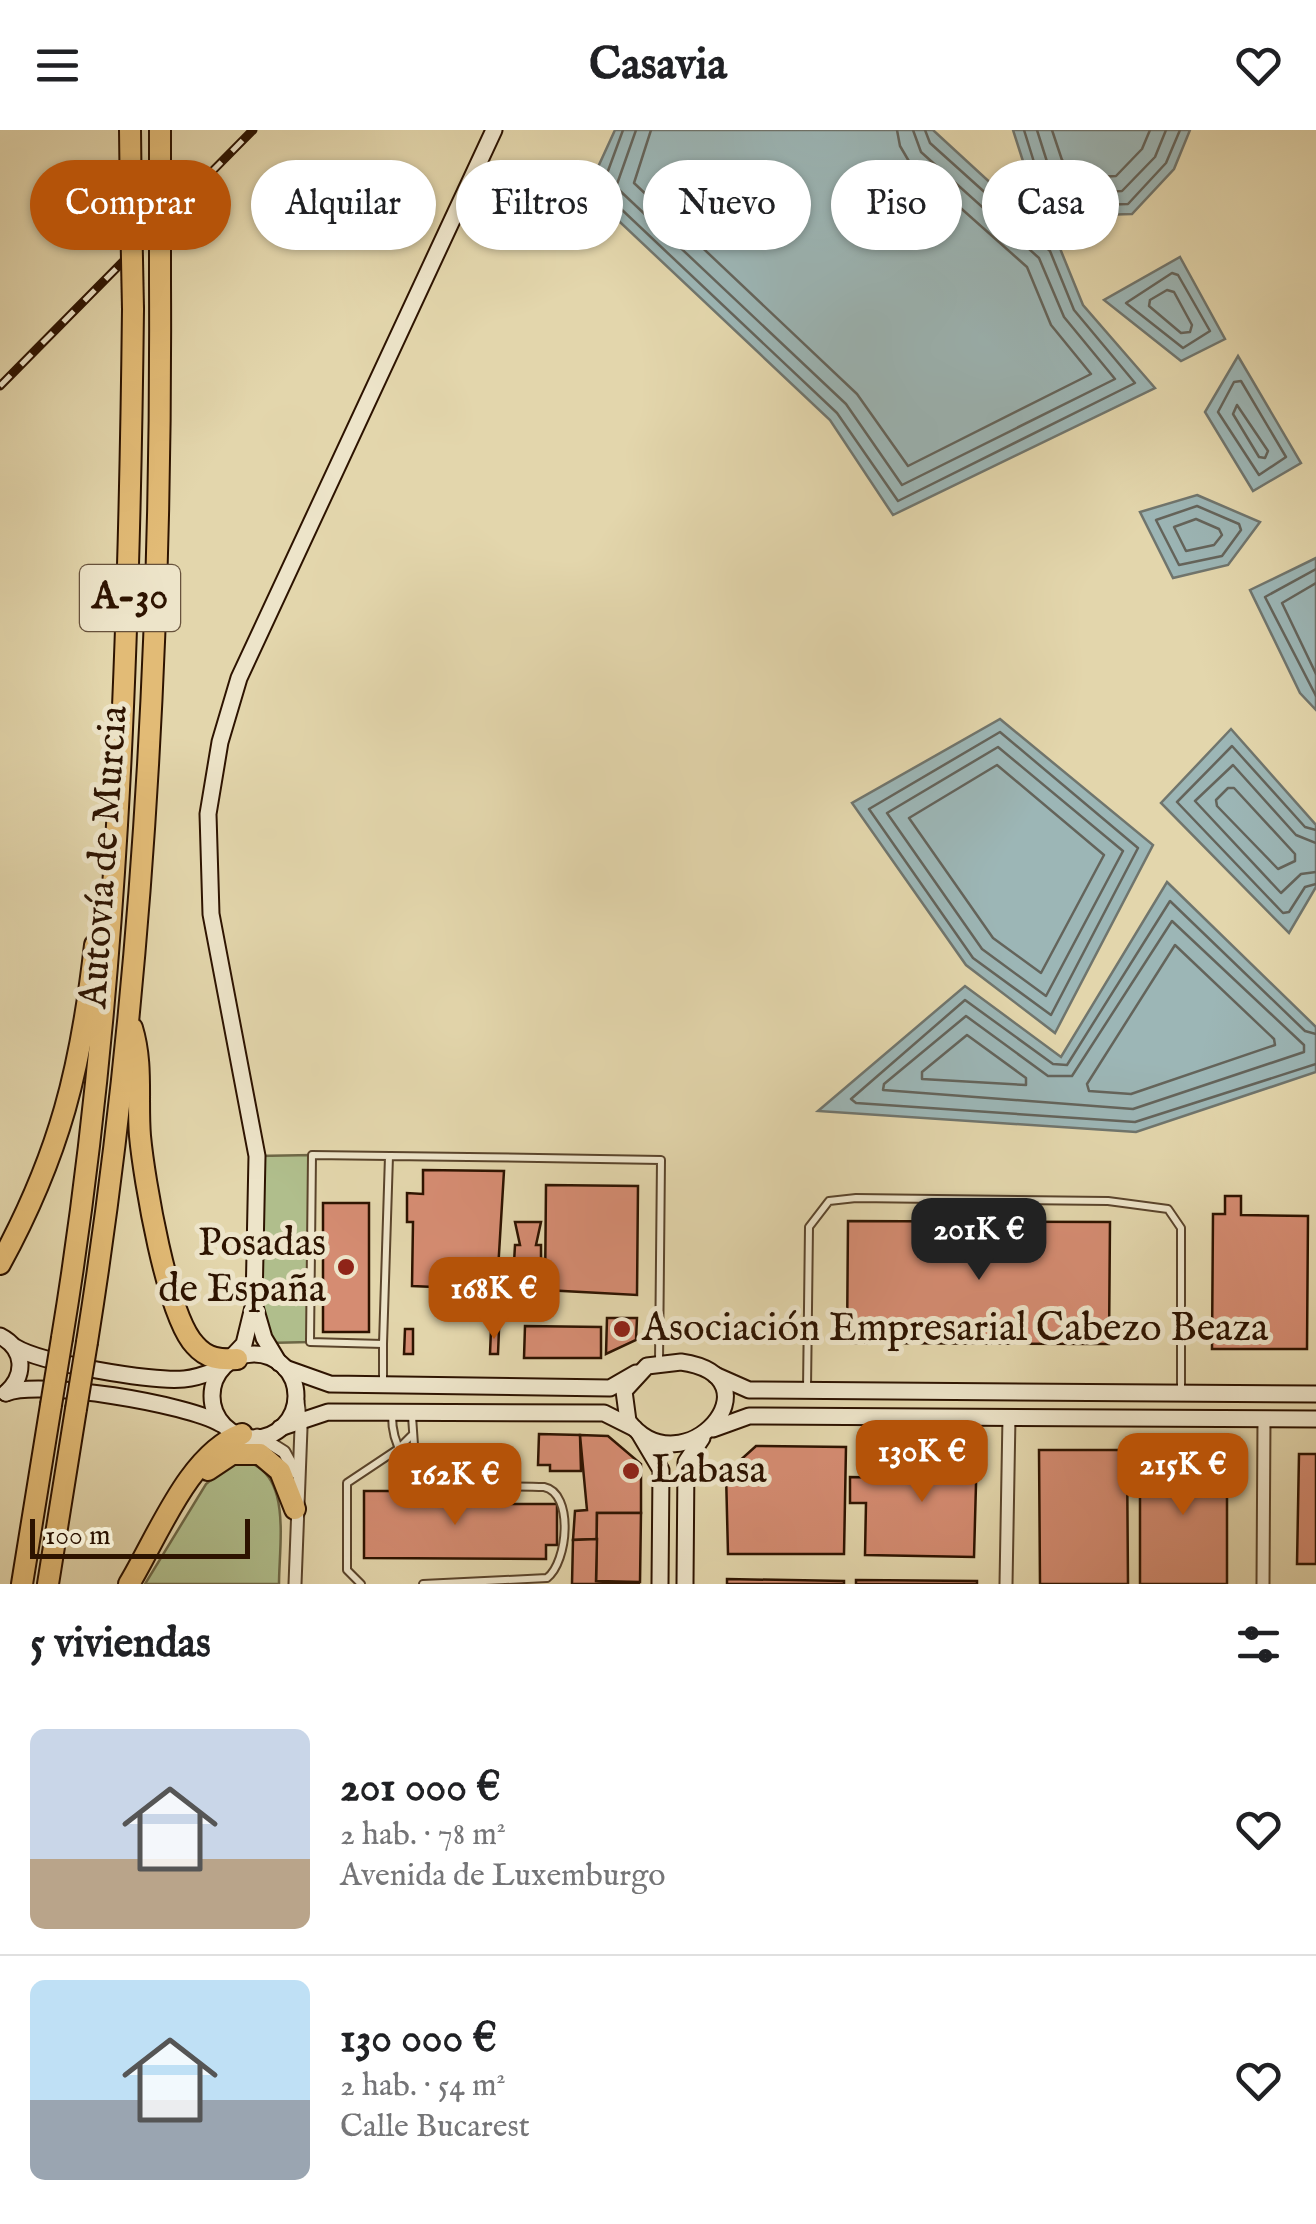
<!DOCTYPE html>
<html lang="es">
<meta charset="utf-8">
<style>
body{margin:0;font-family:"IM FELL English",serif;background:#f2f2f2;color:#202124;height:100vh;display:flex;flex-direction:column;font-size:38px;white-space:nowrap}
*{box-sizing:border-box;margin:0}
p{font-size:32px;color:#757577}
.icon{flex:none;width:55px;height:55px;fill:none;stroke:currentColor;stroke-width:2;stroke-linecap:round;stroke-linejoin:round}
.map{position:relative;height:1454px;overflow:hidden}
.side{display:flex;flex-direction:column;background:#fff;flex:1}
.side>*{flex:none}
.hud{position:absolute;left:30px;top:30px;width:1258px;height:90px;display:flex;gap:20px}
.scale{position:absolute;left:30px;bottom:25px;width:220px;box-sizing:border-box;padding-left:10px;border:5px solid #2d1300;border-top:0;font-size:28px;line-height:35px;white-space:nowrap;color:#2d1300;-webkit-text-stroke:8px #ede4c9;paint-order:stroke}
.price{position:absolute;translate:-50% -85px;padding:0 22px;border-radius:20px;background:#b45309;color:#fff;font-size:32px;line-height:65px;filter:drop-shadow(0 2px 5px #0008)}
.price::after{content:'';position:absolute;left:50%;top:60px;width:30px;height:22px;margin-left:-15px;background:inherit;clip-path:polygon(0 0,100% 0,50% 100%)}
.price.active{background:#222;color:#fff}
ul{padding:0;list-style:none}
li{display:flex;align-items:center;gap:30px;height:250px;padding:0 30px}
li+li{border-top:2px solid #e0e0e0}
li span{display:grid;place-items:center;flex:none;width:280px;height:200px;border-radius:15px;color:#555}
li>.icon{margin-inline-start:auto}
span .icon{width:120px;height:120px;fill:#fffc;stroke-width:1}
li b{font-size:42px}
h2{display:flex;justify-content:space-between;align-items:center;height:120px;padding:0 30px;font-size:42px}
.chip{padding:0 35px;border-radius:45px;background:#fff;box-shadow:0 2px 8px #0004;font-size:35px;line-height:90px}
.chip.active{background:#b45309;color:#fff}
header{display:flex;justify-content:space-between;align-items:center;height:130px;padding:0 30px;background:#fff;font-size:45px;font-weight:700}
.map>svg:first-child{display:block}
</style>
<header><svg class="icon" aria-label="menu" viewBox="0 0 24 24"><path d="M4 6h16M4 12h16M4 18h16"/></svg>Casavia<svg class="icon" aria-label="heart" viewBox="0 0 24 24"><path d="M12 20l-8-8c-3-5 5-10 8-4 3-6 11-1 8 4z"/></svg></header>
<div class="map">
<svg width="1316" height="1454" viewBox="0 0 1316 1454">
<rect width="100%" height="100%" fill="#e3d6ac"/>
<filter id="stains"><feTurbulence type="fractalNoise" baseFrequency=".002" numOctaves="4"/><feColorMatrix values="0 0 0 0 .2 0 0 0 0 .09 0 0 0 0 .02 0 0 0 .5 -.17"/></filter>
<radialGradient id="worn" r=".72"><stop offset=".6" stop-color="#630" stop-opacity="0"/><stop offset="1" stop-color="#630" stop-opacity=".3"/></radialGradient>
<g fill="#b0be8c" stroke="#6e6846" stroke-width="2.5">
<path d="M312,1025L310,1212L267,1213L254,1173L257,1026Z"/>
<path d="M236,1330C294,1334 279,1412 279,1454H145L206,1354Z"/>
</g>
<g fill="#9cb6b6" stroke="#70756d" stroke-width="2.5">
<path d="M615,0H933L1059,116L1083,175L1155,258L893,385L830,290L587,61Z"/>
<path d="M1013,0H1190L1174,39L1132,84L1065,86L1029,50Z"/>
<path d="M1180,127L1225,209L1181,231L1104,170Z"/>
<path d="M1238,226L1301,333L1253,361L1205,282Z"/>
<path d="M1197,365L1260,392L1228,435L1173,448L1140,382Z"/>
<path d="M1316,428V580L1300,563L1250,460Z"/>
<path d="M1000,589L1153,715L1055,903L966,835L852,673Z"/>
<path d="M1231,599L1316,695V757L1289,803L1161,673Z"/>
<path d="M1167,752L1316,897V942L1136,1002L818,981L965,856L1061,927Z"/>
</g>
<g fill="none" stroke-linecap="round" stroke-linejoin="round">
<g stroke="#64645b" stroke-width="2.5">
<path d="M623,0L601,60L837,283L898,371L1135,253L1074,180L1050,121L930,13L925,0"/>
<path d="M636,0L616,57L846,274L902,355L1115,249L1064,187L1039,128L921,22L913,0"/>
<path d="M651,0L634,53L857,264L908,336L1091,244L1051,195L1027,137L910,33L900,16L897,0"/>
<path d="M1024,0L1038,45L1071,76L1128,74L1166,33L1180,0"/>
<path d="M1037,0L1049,38L1076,63L1122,61L1155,27L1166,0"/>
<path d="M1052,0L1062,30L1082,48L1116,46L1142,19L1150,0"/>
<path d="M1172,143L1178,145L1210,201L1183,218L1126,173Z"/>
<path d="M1167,160L1174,162L1192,195L1190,202L1181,203L1149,176L1150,170Z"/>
<path d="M1241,251L1286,327L1259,345L1218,282L1234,252Z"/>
<path d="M1237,275L1268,321L1265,328L1259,327L1233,284Z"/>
<path d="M1197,376L1239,394L1241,400L1222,426L1179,435L1156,390Z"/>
<path d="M1196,389L1219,399L1222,405L1214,415L1186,421L1174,397Z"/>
<path d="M1316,439L1265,467L1316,566"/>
<path d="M1316,453L1282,473L1316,544"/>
<path d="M1000,602L1138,718L1051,885L973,828L869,679Z"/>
<path d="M998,617L1123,721L1046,866L982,819L887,683Z"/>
<path d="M997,635L1104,725L1041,843L993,808L909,688Z"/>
<path d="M1228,658H1234L1295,724V731L1278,739L1217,676L1216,670Z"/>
<path d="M1316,700L1305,697L1232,616L1177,672L1283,783L1289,782L1305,757L1316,754"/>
<path d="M1316,713L1296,705L1233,635L1195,671L1281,763L1301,744L1316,742"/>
<path d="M1172,791L1304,915V922L1133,979L883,960L884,954L966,886L1048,946H1072Z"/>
<path d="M1175,815L1274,909L1275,915L1131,964L1089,961L1087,954Z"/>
<path d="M1316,904L1305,901L1170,771L1067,935L1053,934L965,870L851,969L856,973L1135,992L1316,934"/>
<path d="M967,905L1026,948V955L922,949V942Z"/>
</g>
</g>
<g fill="#d58c72" stroke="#2d1300" stroke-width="2.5">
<path d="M423,1040L504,1041L497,1157L433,1152L434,1157L412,1156L413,1092H407V1063L423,1064Z"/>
<path d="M546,1055L638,1056L637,1165L545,1160Z"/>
<path d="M1225,1066H1241V1085L1308,1086L1307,1219H1212L1213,1084H1225Z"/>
<rect x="323" y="1073" width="46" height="129"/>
<path d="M848,1091L1110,1092L1109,1214L847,1213Z"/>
<path d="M515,1092H541L536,1115H541V1133H514L515,1115H520Z"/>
<path d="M607,1188H637L636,1210L606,1224Z"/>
<path d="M525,1196L601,1197V1228H524Z"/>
<path d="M405,1199H413V1224H404Z"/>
<path d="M491,1199H499L498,1224H490Z"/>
<path d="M539,1304L580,1305L581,1341H550V1335H538Z"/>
<path d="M580,1305L608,1306L641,1334V1383H597V1409L573,1410L575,1381L587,1380Z"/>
<path d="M756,1316L846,1317L844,1424H728L726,1343Z"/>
<path d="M903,1317L977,1318L974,1427L865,1425L866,1373H850V1347L902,1348Z"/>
<path d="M1039,1320H1127L1128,1454H1040Z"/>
<path d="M1140,1321L1227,1322V1454H1140Z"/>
<path d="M1299,1324H1316V1434H1297Z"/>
<path d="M364,1361H436V1374H557V1415H546V1429L364,1428Z"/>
<path d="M597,1383H641L640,1452L596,1451Z"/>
<path d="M597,1409L596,1451L640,1454H572L573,1410Z"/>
<path d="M727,1449L844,1451V1454H727Z"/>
<path d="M856,1450L977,1451V1454H856Z"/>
</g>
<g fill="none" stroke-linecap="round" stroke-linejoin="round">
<defs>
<g id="lane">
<path d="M389,1026L383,1214L310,1212L312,1025C428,1026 545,1028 661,1030L659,1231"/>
<path d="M383,1214V1255"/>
<path d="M807,1259L809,1097L829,1071L856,1068L1108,1071L1168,1079L1181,1098V1262"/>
<path d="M392,1285C392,1368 486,1354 544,1357C574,1363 568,1432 547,1448L423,1454"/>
<path d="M412,1286L414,1315L452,1352"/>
<path d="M361,1454L347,1440V1353L398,1319L411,1306"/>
</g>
<g id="street">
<path d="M257,1305L284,1322L295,1342"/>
<path d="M295,1454L301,1298L298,1271"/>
<path d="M1006,1454L1009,1287"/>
<path d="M1263,1454L1264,1289"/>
</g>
<g id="secondary">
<path d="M255,1177L264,1208L279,1233"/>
<path d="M0,1206C25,1219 26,1245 6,1263"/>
<path d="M15,1217C41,1233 152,1252 184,1249C198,1248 209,1243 222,1238"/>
<circle cx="254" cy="1266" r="42"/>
<path d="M681,1232C784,1247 683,1362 628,1291L624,1261L647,1236Z"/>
<path d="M226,1233L244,1214L254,1173L257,1026L211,784L208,684L220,612L239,548L494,0"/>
<path d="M285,1238L330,1254L610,1258L636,1243"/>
<path d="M715,1245L749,1260L1316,1264"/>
<path d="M6,1263C39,1249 188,1274 221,1294"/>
<path d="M280,1298L328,1282L604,1283L634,1298"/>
<path d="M713,1299L749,1286L1316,1289"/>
<path d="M639,1303L661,1340L660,1454"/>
<path d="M685,1454L686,1332L702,1308"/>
</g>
<g id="highway">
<path d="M130,0L131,80"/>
<path d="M160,22V0"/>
<path d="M132,898C143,934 137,969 140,1006C144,1049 167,1186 195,1215C207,1229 220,1230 237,1229"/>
<path d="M0,1134C60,1024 81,938 95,815"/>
<path d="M62,1208C118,868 129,523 133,179"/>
<path d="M87,1212C143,861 162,507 160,152"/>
<path d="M208,1340L232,1324H260L280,1341L295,1379"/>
<path d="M22,1454L51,1275"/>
<path d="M48,1454L76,1279"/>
<path d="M129,1454C158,1406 189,1323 242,1304"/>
</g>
</defs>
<use href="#lane" stroke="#5a442b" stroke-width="10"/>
<use href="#street" stroke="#5a442b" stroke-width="15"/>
<use href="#secondary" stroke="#2d1300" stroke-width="19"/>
<use href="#highway" stroke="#2d1300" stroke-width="24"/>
<use href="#lane" stroke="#ede4c9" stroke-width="6"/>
<use href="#street" stroke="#ede4c9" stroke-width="11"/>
<use href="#secondary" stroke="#ede4c9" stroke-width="15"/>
<use href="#highway" stroke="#e2bb76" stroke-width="20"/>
<defs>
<path id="rail" d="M0,256L253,0"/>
</defs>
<use href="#rail" stroke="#2d1300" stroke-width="9"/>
<use href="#rail" stroke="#ede4c9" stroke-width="5" stroke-dasharray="15" stroke-linecap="butt"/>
<defs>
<g id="highway-bridge">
<path d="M131,80L133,179"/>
<path d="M160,152V22"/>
<path d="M51,1275L62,1208"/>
<path d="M76,1279L87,1212"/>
</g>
</defs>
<use href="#highway-bridge" stroke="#2d1300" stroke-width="24" stroke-linecap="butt"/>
<use href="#highway-bridge" stroke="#e2bb76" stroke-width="20"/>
</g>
<g fill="#8f2418" stroke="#ede4c9" stroke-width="4">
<circle cx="346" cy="1137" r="10"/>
<circle cx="622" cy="1199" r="10"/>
<circle cx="631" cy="1341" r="10"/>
</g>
<g text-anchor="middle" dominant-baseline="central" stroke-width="10" stroke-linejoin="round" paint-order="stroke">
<rect fill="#ede4c9" stroke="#67523c" stroke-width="2.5" x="80" y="435" width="100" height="66" rx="8"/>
<g font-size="38" font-weight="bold" fill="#2d1300">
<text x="130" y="468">A-30</text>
</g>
<g font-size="40" fill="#2d1300" stroke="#ede4c9">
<text transform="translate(105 727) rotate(-86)">Autovía de Murcia</text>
</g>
<g font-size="40" fill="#2d1300" stroke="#ede4c9" text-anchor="start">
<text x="326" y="1114" text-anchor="end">Posadas<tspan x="326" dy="46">de España</tspan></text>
<text x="642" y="1199">Asociación Empresarial Cabezo Beaza</text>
<text x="651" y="1341">Labasa</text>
</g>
</g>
<rect width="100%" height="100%" filter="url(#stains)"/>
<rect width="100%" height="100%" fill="url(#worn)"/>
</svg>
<div class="scale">100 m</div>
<b class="price active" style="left:979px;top:1153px">201K €</b>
<b class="price" style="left:494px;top:1212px">168K €</b>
<b class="price" style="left:922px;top:1375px">130K €</b>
<b class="price" style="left:1183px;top:1388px">215K €</b>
<b class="price" style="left:455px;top:1398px">162K €</b>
<div class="hud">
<a class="chip active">Comprar</a>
<a class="chip">Alquilar</a>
<a class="chip">Filtros</a>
<a class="chip">Nuevo</a>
<a class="chip">Piso</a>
<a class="chip">Casa</a>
</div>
</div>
<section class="side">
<h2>5 viviendas<svg class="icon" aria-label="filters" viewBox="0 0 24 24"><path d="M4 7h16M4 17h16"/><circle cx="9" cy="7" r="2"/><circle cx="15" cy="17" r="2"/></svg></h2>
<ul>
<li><span style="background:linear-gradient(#c9d6e8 65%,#b9a48a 0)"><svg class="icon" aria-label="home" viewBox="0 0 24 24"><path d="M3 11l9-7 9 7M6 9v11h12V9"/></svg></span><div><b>201 000 €</b><p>2 hab. · 78 m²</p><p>Avenida de Luxemburgo</p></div><svg class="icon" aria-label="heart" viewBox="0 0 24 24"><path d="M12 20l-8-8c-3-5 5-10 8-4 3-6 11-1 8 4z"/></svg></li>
<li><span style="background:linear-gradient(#bfe0f5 60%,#9aa5b1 0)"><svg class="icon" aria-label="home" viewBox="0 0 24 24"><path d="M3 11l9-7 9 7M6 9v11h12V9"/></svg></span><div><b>130 000 €</b><p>2 hab. · 54 m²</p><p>Calle Bucarest</p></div><svg class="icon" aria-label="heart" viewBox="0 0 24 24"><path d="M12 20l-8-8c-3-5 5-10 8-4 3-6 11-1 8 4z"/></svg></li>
</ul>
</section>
